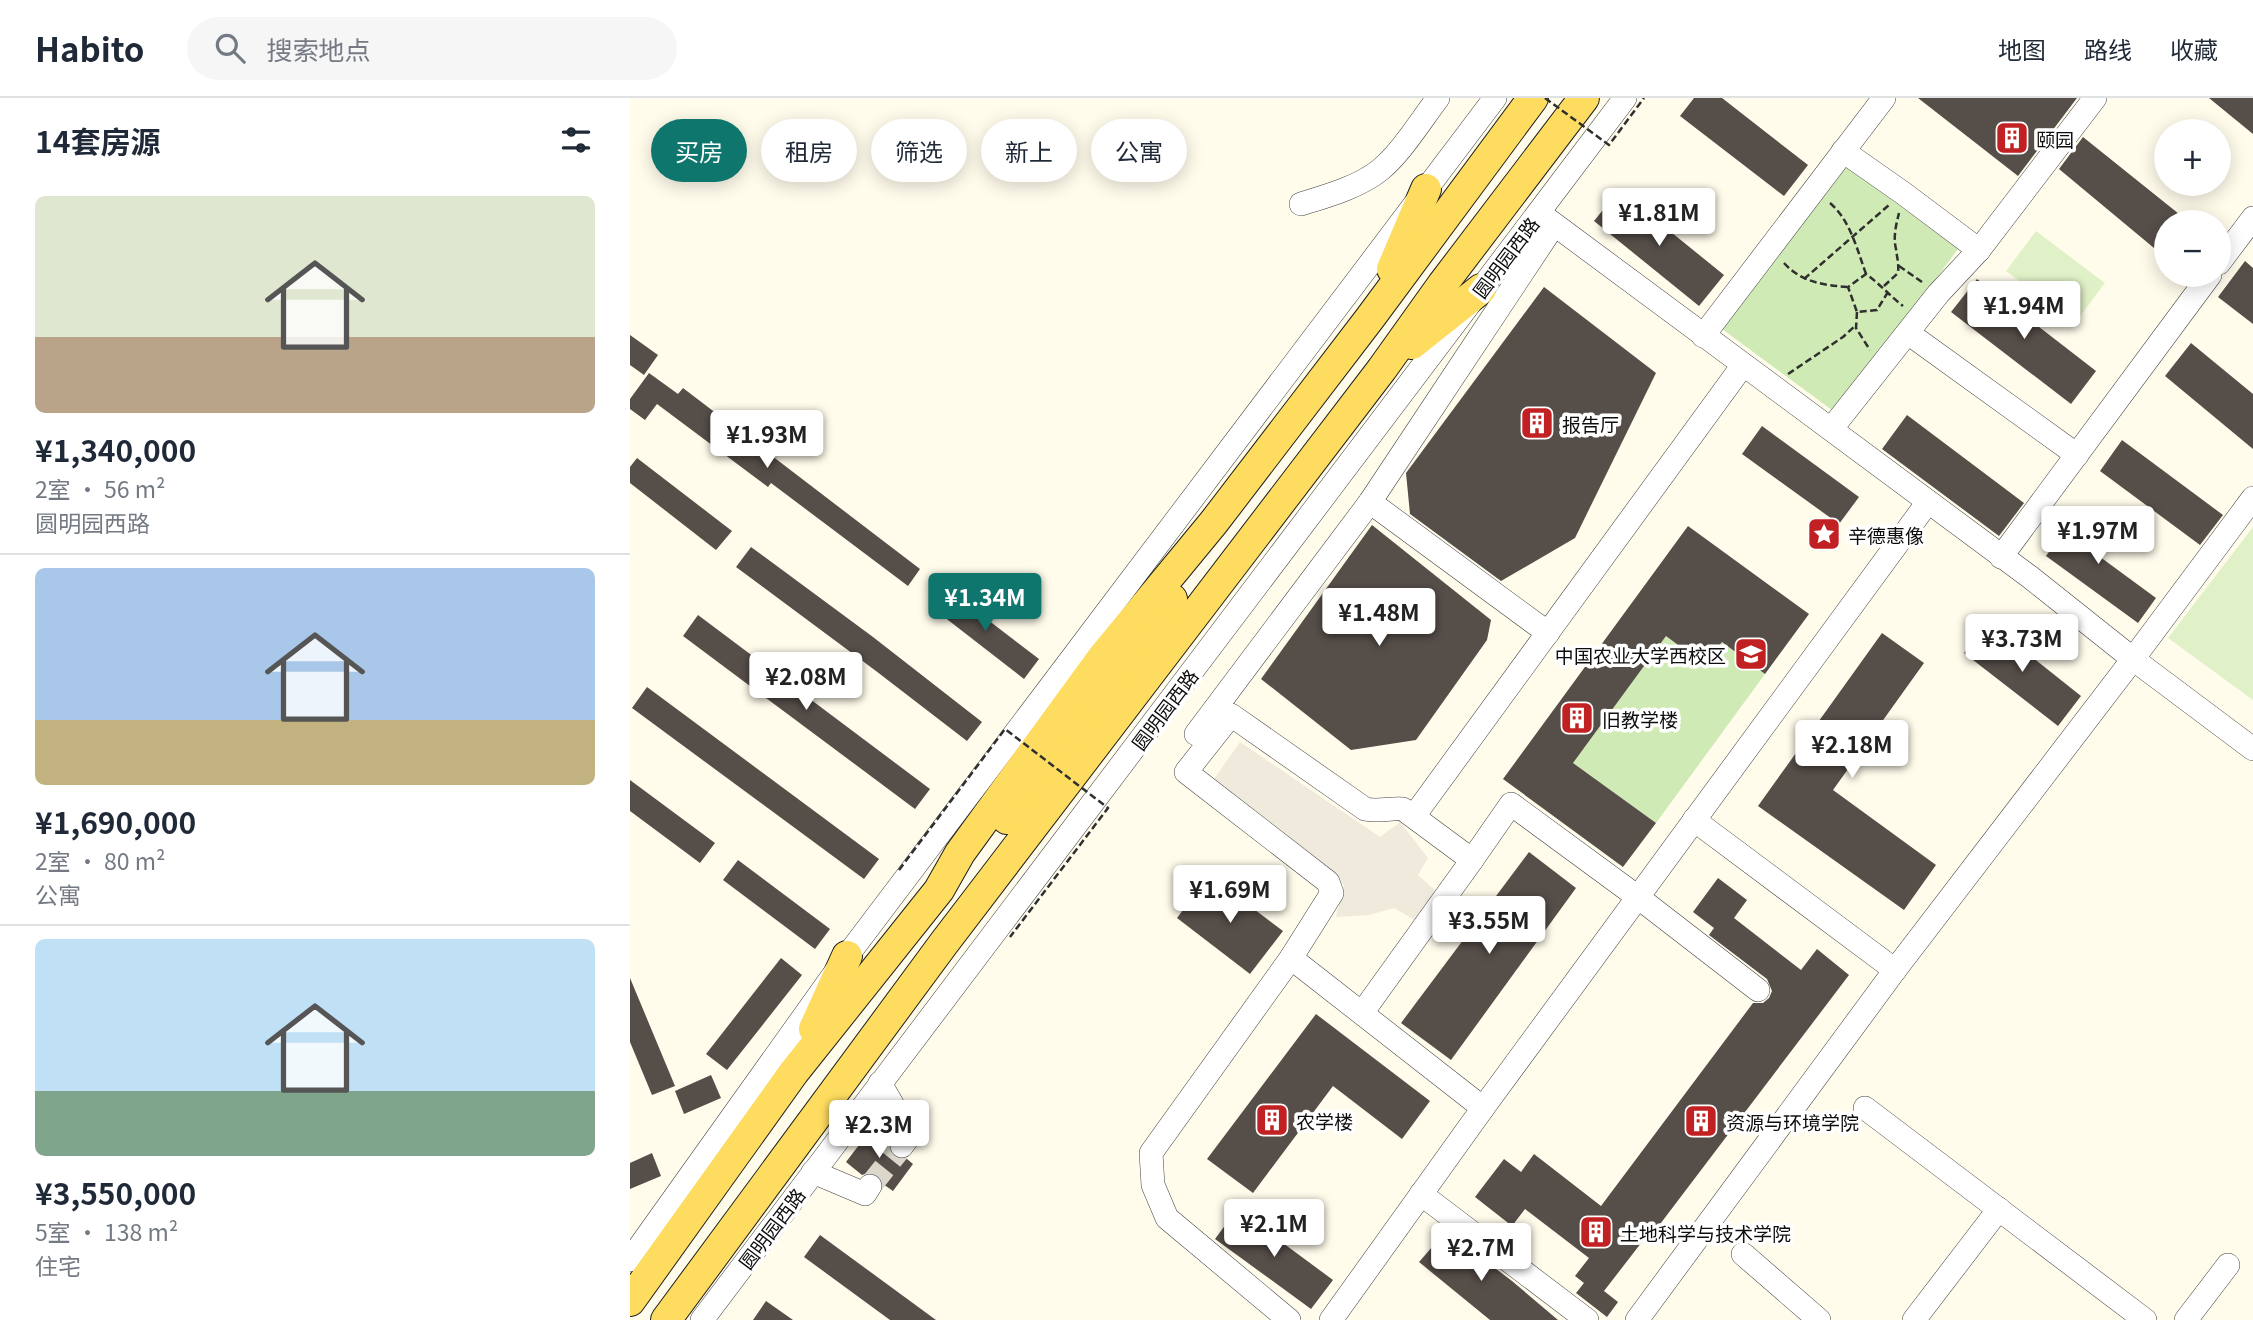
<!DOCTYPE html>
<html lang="zh">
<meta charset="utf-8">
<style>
body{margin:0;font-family:Georgia,"Noto Sans SC",serif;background:#f6f6f7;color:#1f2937;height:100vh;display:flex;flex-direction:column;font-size:26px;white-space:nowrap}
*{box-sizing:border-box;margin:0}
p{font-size:23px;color:#747a83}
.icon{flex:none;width:38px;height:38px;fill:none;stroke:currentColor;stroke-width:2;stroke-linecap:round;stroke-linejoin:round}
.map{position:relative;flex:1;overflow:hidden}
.panel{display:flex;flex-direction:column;background:#fff;width:630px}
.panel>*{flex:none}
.guide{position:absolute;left:21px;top:21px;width:665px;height:63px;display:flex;gap:14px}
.fabs{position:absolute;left:1524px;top:21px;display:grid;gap:14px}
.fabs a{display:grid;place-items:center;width:77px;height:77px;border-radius:50%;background:#fff;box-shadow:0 4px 18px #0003;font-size:35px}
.price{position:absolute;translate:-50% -60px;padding:0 16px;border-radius:7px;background:#fff;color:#222;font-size:23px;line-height:46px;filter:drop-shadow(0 2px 4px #0008)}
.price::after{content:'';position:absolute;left:50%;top:42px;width:21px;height:16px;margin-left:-10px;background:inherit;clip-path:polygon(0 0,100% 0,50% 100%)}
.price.current{background:#0f766e;color:#fff}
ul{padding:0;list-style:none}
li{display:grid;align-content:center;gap:14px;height:371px;padding:0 35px}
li+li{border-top:2px solid #e0e1e3}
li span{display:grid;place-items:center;height:217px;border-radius:10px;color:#555}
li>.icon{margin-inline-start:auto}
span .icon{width:126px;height:126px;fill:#fffc;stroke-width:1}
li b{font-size:30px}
h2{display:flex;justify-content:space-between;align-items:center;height:84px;padding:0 35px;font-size:30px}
.pill{padding:0 24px;border-radius:32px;background:#fff;box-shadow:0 4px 18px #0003;font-size:24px;line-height:63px}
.pill.current{background:#0f766e;color:#fff}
header{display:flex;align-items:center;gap:42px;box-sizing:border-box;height:98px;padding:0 35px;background:#fff;border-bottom:2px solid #e0e1e3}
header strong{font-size:33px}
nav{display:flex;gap:38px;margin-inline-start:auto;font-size:24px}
.search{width:490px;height:63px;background:#f6f6f7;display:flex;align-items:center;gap:18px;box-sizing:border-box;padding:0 24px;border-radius:38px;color:#747a83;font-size:26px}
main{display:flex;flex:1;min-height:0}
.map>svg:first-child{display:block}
</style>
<header>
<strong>Habito</strong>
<div class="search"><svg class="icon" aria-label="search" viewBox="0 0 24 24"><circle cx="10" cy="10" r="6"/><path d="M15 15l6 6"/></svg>搜索地点</div>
<nav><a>地图</a><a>路线</a><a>收藏</a></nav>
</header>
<main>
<section class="panel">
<h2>14套房源<svg class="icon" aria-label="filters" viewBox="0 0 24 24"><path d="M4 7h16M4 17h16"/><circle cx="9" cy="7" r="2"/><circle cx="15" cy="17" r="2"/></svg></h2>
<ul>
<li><span style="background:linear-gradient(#dfe7d0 65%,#b9a48a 0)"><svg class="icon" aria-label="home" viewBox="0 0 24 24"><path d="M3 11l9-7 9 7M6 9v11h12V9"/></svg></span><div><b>¥1,340,000</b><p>2室 · 56 m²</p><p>圆明园西路</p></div></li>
<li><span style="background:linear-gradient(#a9c7e8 70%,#c2b280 0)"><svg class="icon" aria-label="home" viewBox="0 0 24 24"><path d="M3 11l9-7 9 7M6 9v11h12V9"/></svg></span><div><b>¥1,690,000</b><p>2室 · 80 m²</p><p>公寓</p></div></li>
<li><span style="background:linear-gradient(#bfe0f5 70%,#7fa58c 0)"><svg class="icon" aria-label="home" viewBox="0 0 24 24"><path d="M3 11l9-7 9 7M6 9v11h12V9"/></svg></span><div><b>¥3,550,000</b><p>5室 · 138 m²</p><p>住宅</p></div></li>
</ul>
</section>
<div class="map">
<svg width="1623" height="1222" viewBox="0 0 1623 1222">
<rect width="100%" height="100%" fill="#fffcec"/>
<g fill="#cfeab5">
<path d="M1214,66L1328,151L1206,315L1092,231Z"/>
<path d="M1036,538L1075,567L1092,544L1135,576L1026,725L943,665Z"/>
</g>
<g fill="#e1f1c7">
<path d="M1406,133L1475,185L1445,225L1376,173Z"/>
<path d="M1623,429V602L1538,540Z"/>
</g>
<path fill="#efeadc" d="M610,644L750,739L770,724L798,760L788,777L806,793L787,823L764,810L739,817L706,819L714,787L584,681Z"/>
<g fill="#564e49">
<path d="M1064,0H1092L1178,67L1154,98L1050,18Z"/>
<path d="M1288,0H1447L1388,78Z"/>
<path d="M1579,0H1623V36Z"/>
<path d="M1453,39L1559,124H1536V160L1429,71Z"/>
<path d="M989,92L1094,177L1069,208L964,123Z"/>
<path d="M1615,163L1623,170V226L1588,199Z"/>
<path d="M1347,181L1466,273L1441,306L1321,214Z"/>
<path d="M914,189L1026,275L945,440L871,483L780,416L776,375Z"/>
<path d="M0,237L28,257L14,277L0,267Z"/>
<path d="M1561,245L1623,296V351L1535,278Z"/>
<path d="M19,275L48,296L53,290L290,471L278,488L141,385L138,389L27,306L15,322L0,311V301Z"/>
<path d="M1277,317L1394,405L1369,438L1252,351Z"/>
<path d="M1132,328L1229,399L1209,426L1112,356Z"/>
<path d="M1492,342L1593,417L1570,447L1470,373Z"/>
<path d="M7,360L102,433L86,452L0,385V369Z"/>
<path d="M1453,408L1480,427L1462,453L1526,500L1508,525L1416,458Z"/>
<path d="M742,427L861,522L857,542L786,642L721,652L631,581Z"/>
<path d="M1058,428L1179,516L1135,576L1092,544L1075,567L1036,538L943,665L1026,725L993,769L873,681Z"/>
<path d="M121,449L243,539L352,624L337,643L246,573L106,469Z"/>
<path d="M315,489L409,561L394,581L300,508Z"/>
<path d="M68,517L300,691L285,711L53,538Z"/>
<path d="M1358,524L1451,598L1428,628L1334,555Z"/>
<path d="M1252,535L1294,565L1203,692L1306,767L1274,812L1128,708Z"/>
<path d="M17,589L249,761L234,781L2,610Z"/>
<path d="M0,682L85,745L70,765L0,713Z"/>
<path d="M899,754L946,790L821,962L771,925Z"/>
<path d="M108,762L200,831L185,851L93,782Z"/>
<path d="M579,777L653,833L620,876L547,820Z"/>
<path d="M1088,780L1117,802L1104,820L1171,872L1187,851L1219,877L1018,1142L1015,1140L974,1193L988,1204L977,1219L946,1195L954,1185L945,1178L959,1160L895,1111L882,1128L845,1099L874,1061L891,1074L904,1056L971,1108L1123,905H1133L1139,900L1142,893L1137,881L1079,837L1084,830L1063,814Z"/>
<path d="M151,860L172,877L97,972L76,956Z"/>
<path d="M0,880L45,988L22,997L0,944Z"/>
<path d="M686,916L800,1003L772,1041L703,988L623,1095L577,1061Z"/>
<path d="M81,977L91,1000L54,1016L45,993Z"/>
<path d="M242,1030L259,1043V1053L263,1059L270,1062L277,1061L283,1066L263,1093L253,1086L247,1076L240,1074L232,1077L216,1064Z"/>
<path d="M22,1055L31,1078L0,1091V1065Z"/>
<path d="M607,1111L703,1182L681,1211L585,1141Z"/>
<path d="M816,1133L882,1183L928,1222H860L789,1164Z"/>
<path d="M190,1137L306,1222H260L174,1159Z"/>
<path d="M136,1203L163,1222H123Z"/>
</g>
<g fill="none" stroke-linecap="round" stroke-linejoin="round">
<path stroke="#dbd8cb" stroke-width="23" stroke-dasharray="23 11" stroke-linecap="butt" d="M240,1088L272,1048"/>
<defs>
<g id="minor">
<path d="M1213,53L1273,95L1349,152"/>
<path d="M671,106C697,98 729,89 750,72C771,55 792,21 808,0"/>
<path d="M909,115L1400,479L1503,561L1623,651"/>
<path d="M1589,165L1623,120"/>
<path d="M1278,235L1447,357"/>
<path d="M1073,238L1254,0"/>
<path d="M1202,330L1308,196L1349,152L1465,0"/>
<path d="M740,404L918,535"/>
<path d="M1371,459L1580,177"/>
<path d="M566,636L740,404L924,127"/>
<path d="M784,718L1113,267"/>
<path d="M1064,722L1265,872"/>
<path d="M842,762L881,706L1009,800L1128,892"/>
<path d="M250,985L280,1037L272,1048"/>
<path d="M853,1010L1298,404"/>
<path d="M1235,1010L1515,1222"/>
<path d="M183,1074L235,1096L240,1088"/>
<path d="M791,1096L957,1222"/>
<path d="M1113,1156L1189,1222"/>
<path d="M0,1162L217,858L865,0"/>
<path d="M72,1222L995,0"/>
<path d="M659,1222L537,1120L523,1087L521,1055L661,860"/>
<path d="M701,1222L853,1010L661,860L702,795L698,784L556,674L601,617L735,711C748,714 759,710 773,711L842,762L732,915"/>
<path d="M1007,1222L1265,872L1503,561L1623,400"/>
<path d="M1284,1222L1369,1111"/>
<path d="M1556,1222L1598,1167"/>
</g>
<g id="major">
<path d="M762,171L796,91"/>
<path d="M782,246L851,191"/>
<path d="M377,721L492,577L542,501"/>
<path d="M184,931L217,858"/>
<path d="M0,1203L164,974L309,792L330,755L472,560L584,424L740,220L903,0"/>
<path d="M36,1222L314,845L752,271L812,187L954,0"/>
</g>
</defs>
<use href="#minor" stroke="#404040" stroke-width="24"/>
<use href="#major" stroke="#1e1e1e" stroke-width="32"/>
<g stroke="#2f2f2f" stroke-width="2.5" stroke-dasharray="7 3.5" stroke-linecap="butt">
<path d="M1200,105C1220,122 1227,151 1236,176"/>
<path d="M1154,165C1171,184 1193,187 1217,189"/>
<path d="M1269,168L1292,184"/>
<path d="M1174,181L1259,107"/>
<path d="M1254,188L1268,175C1269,165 1267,160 1266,151C1263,139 1266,127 1269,115"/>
<path d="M1258,194L1247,212L1227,214L1218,189L1236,176C1250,186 1260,198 1273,208"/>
<path d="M1227,214L1226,230L1240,252"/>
<path d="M1158,276L1213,239L1226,227"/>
</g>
<use href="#minor" stroke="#fff" stroke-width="23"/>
<use href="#major" stroke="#fddc5f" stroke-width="30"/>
<g stroke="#2f2f2f" stroke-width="2.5" stroke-dasharray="7 3.5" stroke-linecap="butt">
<path d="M915,0L979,47L1014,0"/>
<path d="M269,772L375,631L478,710L380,839"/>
</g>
</g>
<defs>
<symbol id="building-square" viewBox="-11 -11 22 22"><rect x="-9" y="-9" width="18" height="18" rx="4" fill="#c12122" stroke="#fff"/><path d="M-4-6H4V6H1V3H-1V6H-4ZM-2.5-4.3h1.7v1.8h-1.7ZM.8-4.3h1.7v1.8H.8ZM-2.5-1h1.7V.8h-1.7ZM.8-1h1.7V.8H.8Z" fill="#fff"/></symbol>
<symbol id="sight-square" viewBox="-11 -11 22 22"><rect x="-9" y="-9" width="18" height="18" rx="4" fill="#c12122" stroke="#fff"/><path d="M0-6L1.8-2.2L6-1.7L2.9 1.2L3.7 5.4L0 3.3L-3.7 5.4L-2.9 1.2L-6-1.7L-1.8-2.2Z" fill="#fff"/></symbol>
<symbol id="university-square" viewBox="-11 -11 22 22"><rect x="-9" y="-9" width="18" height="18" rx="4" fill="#c12122" stroke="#fff"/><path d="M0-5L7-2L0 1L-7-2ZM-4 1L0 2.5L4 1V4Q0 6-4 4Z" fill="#fff"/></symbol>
</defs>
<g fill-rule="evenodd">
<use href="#building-square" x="1363" y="21" width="38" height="38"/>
<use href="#building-square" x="888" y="306" width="38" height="38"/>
<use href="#sight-square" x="1175" y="417" width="38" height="38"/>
<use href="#university-square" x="1102" y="537" width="38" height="38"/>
<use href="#building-square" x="928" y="601" width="38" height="38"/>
<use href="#building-square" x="623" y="1003" width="38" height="38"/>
<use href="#building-square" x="1052" y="1004" width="38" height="38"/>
<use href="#building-square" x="947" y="1115" width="38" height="38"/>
</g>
<g text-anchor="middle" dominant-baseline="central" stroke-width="7" stroke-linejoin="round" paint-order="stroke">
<g font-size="19" fill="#0d0d0d" stroke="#fff" text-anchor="start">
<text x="1406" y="40">颐园</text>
<text x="932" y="325">报告厅</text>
<text x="1218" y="436">辛德惠像</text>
<text x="1096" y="556" text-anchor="end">中国农业大学西校区</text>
<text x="972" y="620">旧教学楼</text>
<text x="666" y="1022">农学楼</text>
<text x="1096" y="1023">资源与环境学院</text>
<text x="990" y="1134">土地科学与技术学院</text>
</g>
<g font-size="19" fill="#0d0d0d" stroke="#fff">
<text transform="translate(875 159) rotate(-53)">圆明园西路</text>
<text transform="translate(534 611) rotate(-53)">圆明园西路</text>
<text transform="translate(141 1130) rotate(-53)">圆明园西路</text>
</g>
</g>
</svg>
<div class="fabs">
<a>+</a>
<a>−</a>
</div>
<b class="price" style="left:1029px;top:150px">¥1.81M</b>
<b class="price" style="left:1394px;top:243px">¥1.94M</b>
<b class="price" style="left:137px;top:372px">¥1.93M</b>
<b class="price" style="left:1468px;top:468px">¥1.97M</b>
<b class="price current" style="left:355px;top:535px">¥1.34M</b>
<b class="price" style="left:749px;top:550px">¥1.48M</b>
<b class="price" style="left:1392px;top:576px">¥3.73M</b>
<b class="price" style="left:176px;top:614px">¥2.08M</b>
<b class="price" style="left:1222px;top:682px">¥2.18M</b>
<b class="price" style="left:600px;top:827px">¥1.69M</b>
<b class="price" style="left:859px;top:858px">¥3.55M</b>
<b class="price" style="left:249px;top:1062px">¥2.3M</b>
<b class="price" style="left:644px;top:1161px">¥2.1M</b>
<b class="price" style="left:851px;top:1185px">¥2.7M</b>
<div class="guide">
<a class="pill current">买房</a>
<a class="pill">租房</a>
<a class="pill">筛选</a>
<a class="pill">新上</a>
<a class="pill">公寓</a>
</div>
</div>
</main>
